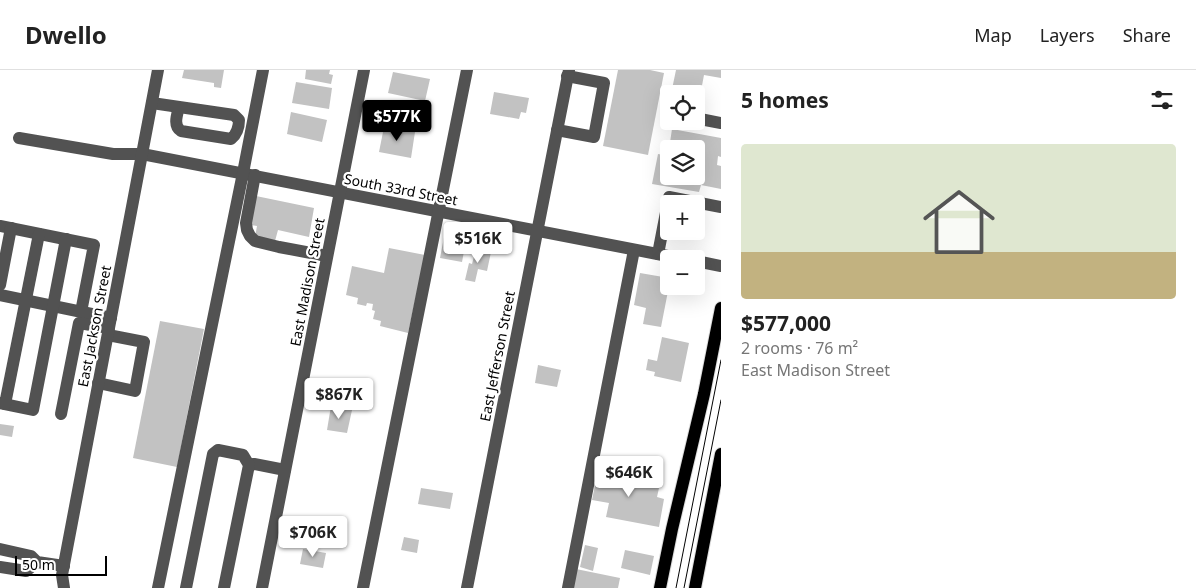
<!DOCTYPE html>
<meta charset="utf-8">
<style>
body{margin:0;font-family:"Noto Sans",sans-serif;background:#f6f6f6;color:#222;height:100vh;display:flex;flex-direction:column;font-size:19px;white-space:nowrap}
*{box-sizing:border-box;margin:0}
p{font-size:16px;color:#767676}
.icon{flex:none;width:28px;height:28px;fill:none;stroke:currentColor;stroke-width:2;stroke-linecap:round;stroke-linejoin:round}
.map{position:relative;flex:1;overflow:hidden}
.sheet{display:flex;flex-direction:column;background:#fff;width:475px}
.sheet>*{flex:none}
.controls{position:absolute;left:660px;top:15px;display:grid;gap:10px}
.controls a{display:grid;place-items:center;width:45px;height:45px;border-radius:5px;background:#fff;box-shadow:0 5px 20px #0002;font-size:25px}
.scale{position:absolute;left:15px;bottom:12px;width:92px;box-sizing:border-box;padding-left:5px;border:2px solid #000;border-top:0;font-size:14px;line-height:18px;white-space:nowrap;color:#000;-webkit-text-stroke:4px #fff;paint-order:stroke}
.price{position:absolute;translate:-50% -42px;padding:0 11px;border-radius:5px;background:#fff;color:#222;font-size:16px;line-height:32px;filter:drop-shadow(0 1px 2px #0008)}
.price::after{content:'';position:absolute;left:50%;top:30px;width:15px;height:11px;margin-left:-8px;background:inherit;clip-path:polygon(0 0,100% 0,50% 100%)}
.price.active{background:#000;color:#fff}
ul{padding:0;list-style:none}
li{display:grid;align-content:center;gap:10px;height:265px;padding:0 20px}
li span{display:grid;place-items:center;height:155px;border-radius:5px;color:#555}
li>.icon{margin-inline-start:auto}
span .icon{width:90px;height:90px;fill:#fffc;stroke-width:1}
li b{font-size:21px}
h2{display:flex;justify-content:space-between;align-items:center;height:60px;padding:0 20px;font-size:21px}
header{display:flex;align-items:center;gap:30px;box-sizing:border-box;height:70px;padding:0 25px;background:#fff;border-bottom:1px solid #e0e0e0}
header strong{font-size:24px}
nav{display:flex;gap:28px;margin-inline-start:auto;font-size:18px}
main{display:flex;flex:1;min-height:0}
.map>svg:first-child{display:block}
</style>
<header>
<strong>Dwello</strong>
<nav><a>Map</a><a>Layers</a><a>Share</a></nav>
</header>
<main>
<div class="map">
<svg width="721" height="518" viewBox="0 0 721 518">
<rect width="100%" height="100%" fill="#fff"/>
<g fill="#c2c2c2">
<path d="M184,0H224L221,18L214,17V13L182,8Z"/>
<path d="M306,0H330L329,4L333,5L331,14L305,9Z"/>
<path d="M618,0H650L664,3L648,85L603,76Z"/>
<path d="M676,0H721V8L704,5L697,42H696V24H671Z"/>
<path d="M393,2L430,9L425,31L388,23Z"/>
<path d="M296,12L332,18L329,39L292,33Z"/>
<path d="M494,22L529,28L526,43L521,42L519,49L490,44Z"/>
<path d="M291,42L327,50L322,72L287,64Z"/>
<path d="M384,57L415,62L411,88L379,82Z"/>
<path d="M672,59L721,68V87L718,86L717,95L721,96V119L701,115L699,122L652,114L658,84L669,86V106H696V79H669Z"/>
<path d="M256,126L314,138L309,167L278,160L275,171L255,167L257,156L250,155Z"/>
<path d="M444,167L466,171L462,192L440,188Z"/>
<path d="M389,178L425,185L408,263L380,256L381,251L373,249L375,241L372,240L373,234L367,233L366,236L357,234L358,228L346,225L352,196L384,203Z"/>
<path d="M476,179L491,182L487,201L478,199L475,212L465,210L469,193L472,194Z"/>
<path d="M640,203L669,208V216L661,257L643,254L646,238L634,235Z"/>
<path d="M160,251L204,259L177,397L133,388Z"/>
<path d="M662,267L689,273L681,312L654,306L655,302L646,300L648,289L657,291Z"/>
<path d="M538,295L561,300L557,317L535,313Z"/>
<path d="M331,336L352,340L347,363L327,360Z"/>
<path d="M0,354L14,356L12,367L0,365Z"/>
<path d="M598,400L646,409L645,415L659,418L657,427L664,429L659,457L606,447L609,433L592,430Z"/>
<path d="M421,418L453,423L450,439L418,434Z"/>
<path d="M404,467L419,470L417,483L401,480Z"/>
<path d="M585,475L598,478L593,501L580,497Z"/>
<path d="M303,479L326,483L323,498L300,494Z"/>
<path d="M625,480L654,486L650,505L621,498Z"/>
<path d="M576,499L620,508L618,518H573Z"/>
</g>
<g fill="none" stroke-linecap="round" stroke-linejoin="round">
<defs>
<g id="major">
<path d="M660,518L672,459L704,324L721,238"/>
<path d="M695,518L721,384"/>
</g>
</defs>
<use href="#major" stroke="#dbdbdb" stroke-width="14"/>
<g stroke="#525252" stroke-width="12">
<path d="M152,33L234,45L239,50C239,58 237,64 231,69L181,61C173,56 177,45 179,37"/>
<path d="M700,49L721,53"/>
<path d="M557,60L594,67L604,13L567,6"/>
<path d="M19,68L113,84H142L683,189"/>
<path d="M255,105L246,153L247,160L250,166L255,171L279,177L327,186"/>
<path d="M0,156L94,175L81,242"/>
<path d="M658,184L669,127L721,137"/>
<path d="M696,191L721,196"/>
<path d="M0,215L11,158"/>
<path d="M0,225L111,248"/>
<path d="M98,313L135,321L144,272L108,265"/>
<path d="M0,333L33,340L66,169"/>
<path d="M5,334L39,164"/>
<path d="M61,344L79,253L109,258"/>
<path d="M249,395L254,394L285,400"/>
<path d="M0,479L31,486L37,492L64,496"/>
<path d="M0,497L26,501L37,492"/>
<path d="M64,518L62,505L158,0"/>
<path d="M158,518L243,103L263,0"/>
<path d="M186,518L213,384L218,380L243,385L249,395L224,518"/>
<path d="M262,518L364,0"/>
<path d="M363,518L467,0"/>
<path d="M467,518L569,0"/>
<path d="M568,518L634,180"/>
</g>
<use href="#major" stroke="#000" stroke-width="12"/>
<g stroke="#000" stroke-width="1">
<path d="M676,518L721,290"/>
<path d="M684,518L721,330"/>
</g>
</g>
<g text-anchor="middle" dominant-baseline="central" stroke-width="4.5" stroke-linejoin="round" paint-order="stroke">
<g font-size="14" fill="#000" stroke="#fff">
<text transform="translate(401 119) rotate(11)">South 33rd Street</text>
<text transform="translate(307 212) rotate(-79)">East Madison Street</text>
<text transform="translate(94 256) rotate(-79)">East Jackson Street</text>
<text transform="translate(497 286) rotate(-79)">East Jefferson Street</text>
</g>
</g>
</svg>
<div class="controls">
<a><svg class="icon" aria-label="locate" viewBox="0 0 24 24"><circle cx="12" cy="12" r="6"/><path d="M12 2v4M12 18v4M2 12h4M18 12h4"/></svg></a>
<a><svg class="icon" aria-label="layers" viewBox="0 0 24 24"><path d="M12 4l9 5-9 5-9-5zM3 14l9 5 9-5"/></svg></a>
<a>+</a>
<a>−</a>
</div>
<div class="scale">50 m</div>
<b class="price active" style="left:397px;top:72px">$577K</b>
<b class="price" style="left:478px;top:194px">$516K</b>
<b class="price" style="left:339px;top:350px">$867K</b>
<b class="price" style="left:629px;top:428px">$646K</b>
<b class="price" style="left:313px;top:488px">$706K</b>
</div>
<section class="sheet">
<h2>5 homes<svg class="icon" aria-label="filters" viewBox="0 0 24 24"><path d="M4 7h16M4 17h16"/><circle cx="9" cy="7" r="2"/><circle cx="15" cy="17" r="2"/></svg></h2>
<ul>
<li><span style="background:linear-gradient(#dfe7d0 70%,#c2b280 0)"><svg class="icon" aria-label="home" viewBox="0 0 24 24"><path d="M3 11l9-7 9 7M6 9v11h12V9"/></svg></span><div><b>$577,000</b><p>2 rooms · 76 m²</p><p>East Madison Street</p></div></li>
</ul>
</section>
</main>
